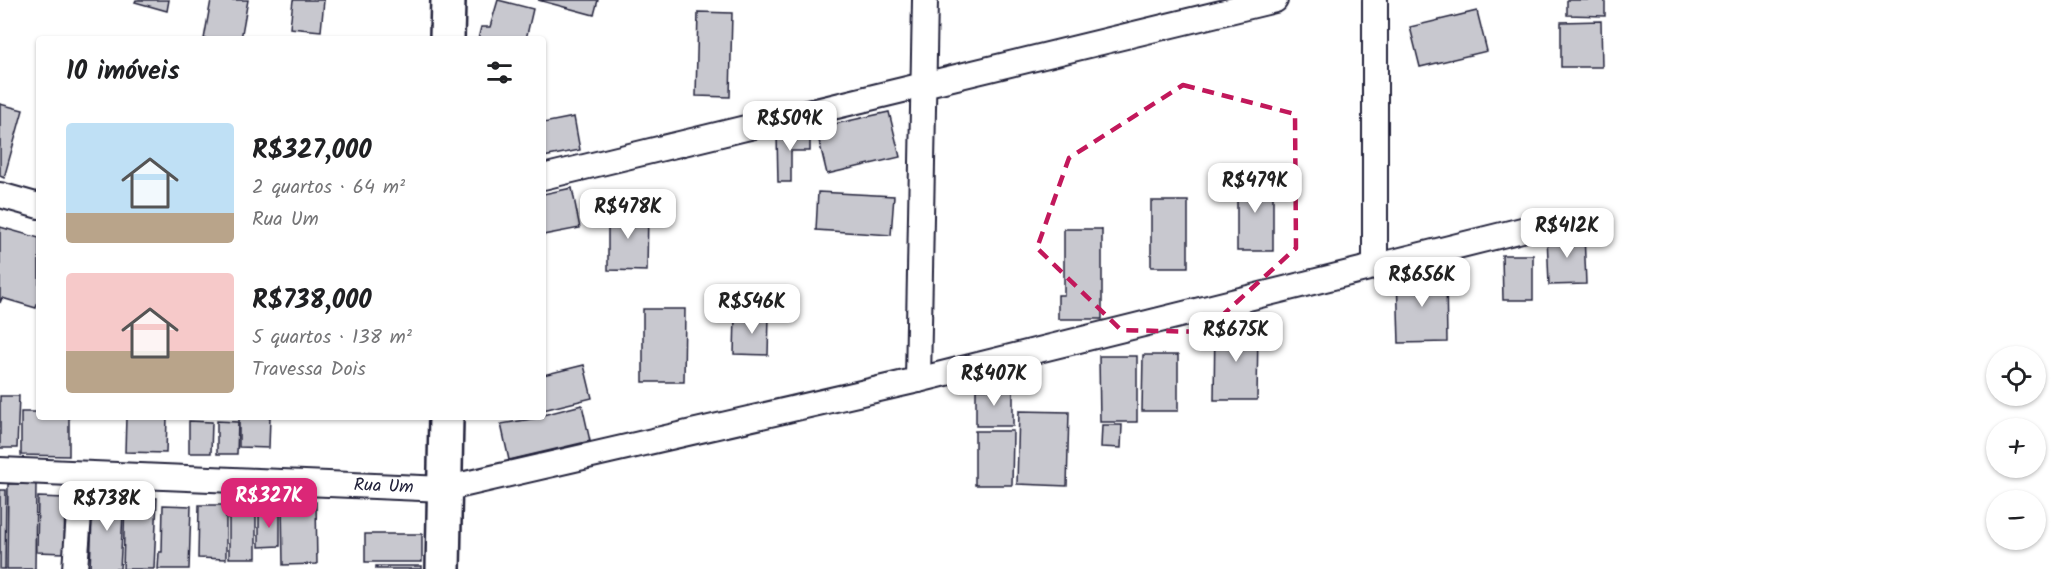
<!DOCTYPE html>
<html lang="pt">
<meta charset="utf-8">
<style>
body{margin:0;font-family:Kalam,sans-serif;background:#f6f6f6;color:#202124;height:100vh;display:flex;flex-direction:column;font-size:22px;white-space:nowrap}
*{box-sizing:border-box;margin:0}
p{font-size:20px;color:#757577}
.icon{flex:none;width:33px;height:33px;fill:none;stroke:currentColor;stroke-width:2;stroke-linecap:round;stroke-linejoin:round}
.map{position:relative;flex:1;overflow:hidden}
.panel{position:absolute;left:36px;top:36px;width:510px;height:384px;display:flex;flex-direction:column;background:#fff;border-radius:6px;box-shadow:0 2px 4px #0004}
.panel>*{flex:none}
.controls{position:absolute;left:1986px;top:346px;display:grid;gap:12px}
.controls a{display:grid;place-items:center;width:60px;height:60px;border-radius:50%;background:#fff;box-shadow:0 2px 4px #0004;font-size:30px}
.price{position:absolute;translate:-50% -51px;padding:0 14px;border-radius:12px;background:#fff;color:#222;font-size:20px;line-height:39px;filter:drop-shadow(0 2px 3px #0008)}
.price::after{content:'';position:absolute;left:50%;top:36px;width:18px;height:14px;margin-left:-9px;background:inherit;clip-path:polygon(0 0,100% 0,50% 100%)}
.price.active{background:#db2777;color:#fff}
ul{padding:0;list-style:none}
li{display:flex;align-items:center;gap:18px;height:150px;padding:0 30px}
li span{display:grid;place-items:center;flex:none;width:168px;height:120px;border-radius:6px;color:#555}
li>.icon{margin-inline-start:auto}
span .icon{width:72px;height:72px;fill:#fffc;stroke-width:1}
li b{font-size:26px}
h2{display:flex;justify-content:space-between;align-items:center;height:72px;padding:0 30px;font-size:26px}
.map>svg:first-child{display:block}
</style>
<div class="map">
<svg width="2065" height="569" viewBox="0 0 2065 569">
<rect width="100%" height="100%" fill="#fff"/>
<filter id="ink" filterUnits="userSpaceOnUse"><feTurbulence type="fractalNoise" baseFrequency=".0167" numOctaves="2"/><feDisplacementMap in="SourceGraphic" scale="12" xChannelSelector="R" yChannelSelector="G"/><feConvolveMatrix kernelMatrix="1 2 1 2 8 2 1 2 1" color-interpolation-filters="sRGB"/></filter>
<g filter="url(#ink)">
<g fill="#c8c8cf" stroke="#22223b" stroke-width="1.5">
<path d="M136,0H169L167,11L135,2Z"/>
<path d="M211,0H248L241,39H204Z"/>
<path d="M293,0H324L321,31L290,28Z"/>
<path d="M498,0L533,9L526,39H478L481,27H490Z"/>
<path d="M538,0H598L594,15Z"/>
<path d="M1567,0H1605V16L1567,15Z"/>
<path d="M1477,11L1487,51L1420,67L1410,27Z"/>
<path d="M698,12L732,13L730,97L696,96Z"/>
<path d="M1601,21L1602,67H1561V22Z"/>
<path d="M0,104L23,110L4,178L0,176Z"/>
<path d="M889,112L900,157L827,174L816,128Z"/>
<path d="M574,117L580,150L543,157V123Z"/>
<path d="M810,133V151H791V182H778L777,134Z"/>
<rect x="1237" y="178" width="36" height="73"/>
<path d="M572,188L580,228L543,235V194Z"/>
<path d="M818,192L894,196L891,235L816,230Z"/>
<rect x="1151" y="201" width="37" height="66"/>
<path d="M608,209H648L647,271L608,270Z"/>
<path d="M0,227L39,238V297L36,308L2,298L0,303Z"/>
<path d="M1064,229H1102V319H1058V295H1064Z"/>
<path d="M1584,233L1586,284L1549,285L1547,235Z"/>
<path d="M1502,255H1533V300H1503Z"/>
<path d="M1446,274L1447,342L1399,343L1397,275Z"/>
<path d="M643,309H685L684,382H643Z"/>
<path d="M735,315L769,316L768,355L734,354Z"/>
<path d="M1215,325H1258L1257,400H1214Z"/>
<path d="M1143,355H1178V411H1142Z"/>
<path d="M1099,356H1137V422H1100Z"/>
<path d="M584,365L592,398L543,410V375Z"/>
<rect x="976" y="389" width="37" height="37"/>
<path d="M0,396H19L17,448H0Z"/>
<path d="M582,405L590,441L509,460L501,424L543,417V415Z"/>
<path d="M1019,411L1069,412L1067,486L1017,484Z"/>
<path d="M21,412H39V417H69V456L21,455Z"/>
<path d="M126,417H167L166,453L125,452Z"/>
<path d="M239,417H270L269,448L239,447Z"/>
<path d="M189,421L212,422L211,453H189Z"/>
<path d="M217,421L238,422L237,454H217Z"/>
<path d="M1102,425H1122L1121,448L1101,447Z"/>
<path d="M975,431H1013L1012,485H975Z"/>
<path d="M8,484H36L35,569H7Z"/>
<path d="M0,490H6L5,569H0Z"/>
<path d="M93,494L124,496L120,569H90Z"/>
<path d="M38,497L65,498L64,553L37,552Z"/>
<path d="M125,497L157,498L154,569H123Z"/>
<path d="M282,502H316L317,564L283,565Z"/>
<rect x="229" y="504" width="27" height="54"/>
<path d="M163,505L191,506L189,569H158L159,552H162Z"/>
<path d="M199,505H226V559L198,558Z"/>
<path d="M259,512H280V546L259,547Z"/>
<rect x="365" y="534" width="57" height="28"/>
<rect x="376" y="566" width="46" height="3"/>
</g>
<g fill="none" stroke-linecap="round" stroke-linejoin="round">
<defs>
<g id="street">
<path d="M1375,0V266"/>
<path d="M543,177L1275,0"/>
<path d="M0,195L39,206"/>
<path d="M918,380L925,0"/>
<path id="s1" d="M0,470L444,489L918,380L1526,229"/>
<path d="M75,569L82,474"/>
</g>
<g id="secondary">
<path d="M447,39L448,0"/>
<path d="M443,569L446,417"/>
</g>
</defs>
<use href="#street" stroke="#22223b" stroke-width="28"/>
<use href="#secondary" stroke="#22223b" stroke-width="38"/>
<use href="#street" stroke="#fff" stroke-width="24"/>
<use href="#secondary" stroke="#fff" stroke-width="33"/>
</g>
</g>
<path fill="none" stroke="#c2185b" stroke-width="4.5" stroke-dasharray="12 8" stroke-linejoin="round" d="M1183,85L1295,114L1296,248L1204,332L1121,330L1037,248L1069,158Z"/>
<g text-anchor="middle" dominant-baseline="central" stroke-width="5" stroke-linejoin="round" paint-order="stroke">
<g font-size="18" fill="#22223b" stroke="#fff">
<text stroke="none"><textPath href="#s1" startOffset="384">Rua Um</textPath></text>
</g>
</g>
</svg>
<div class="controls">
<a><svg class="icon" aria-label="locate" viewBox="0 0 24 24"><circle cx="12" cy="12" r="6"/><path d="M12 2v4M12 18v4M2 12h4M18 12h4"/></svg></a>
<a>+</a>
<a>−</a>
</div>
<b class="price" style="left:790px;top:152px">R$509K</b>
<b class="price" style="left:1255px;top:214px">R$479K</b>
<b class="price" style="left:628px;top:240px">R$478K</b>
<b class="price" style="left:1567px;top:259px">R$412K</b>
<b class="price" style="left:1422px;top:308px">R$656K</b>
<b class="price" style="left:752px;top:335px">R$546K</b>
<b class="price" style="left:1236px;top:363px">R$675K</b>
<b class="price" style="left:994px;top:407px">R$407K</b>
<b class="price active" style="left:269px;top:529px">R$327K</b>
<b class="price" style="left:107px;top:532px">R$738K</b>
<section class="panel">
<h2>10 imóveis<svg class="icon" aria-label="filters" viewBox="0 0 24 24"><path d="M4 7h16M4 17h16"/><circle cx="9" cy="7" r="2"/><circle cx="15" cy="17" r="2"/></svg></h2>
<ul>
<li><span style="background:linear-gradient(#bfe0f5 75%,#b9a48a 0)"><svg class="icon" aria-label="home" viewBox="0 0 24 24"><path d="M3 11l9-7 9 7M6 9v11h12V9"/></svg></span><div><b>R$327,000</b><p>2 quartos · 64 m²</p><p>Rua Um</p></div></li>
<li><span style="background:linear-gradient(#f6c9c9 65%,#b9a48a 0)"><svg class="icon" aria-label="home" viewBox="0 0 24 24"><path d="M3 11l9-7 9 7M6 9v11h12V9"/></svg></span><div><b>R$738,000</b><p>5 quartos · 138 m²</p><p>Travessa Dois</p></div></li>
</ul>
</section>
</div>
